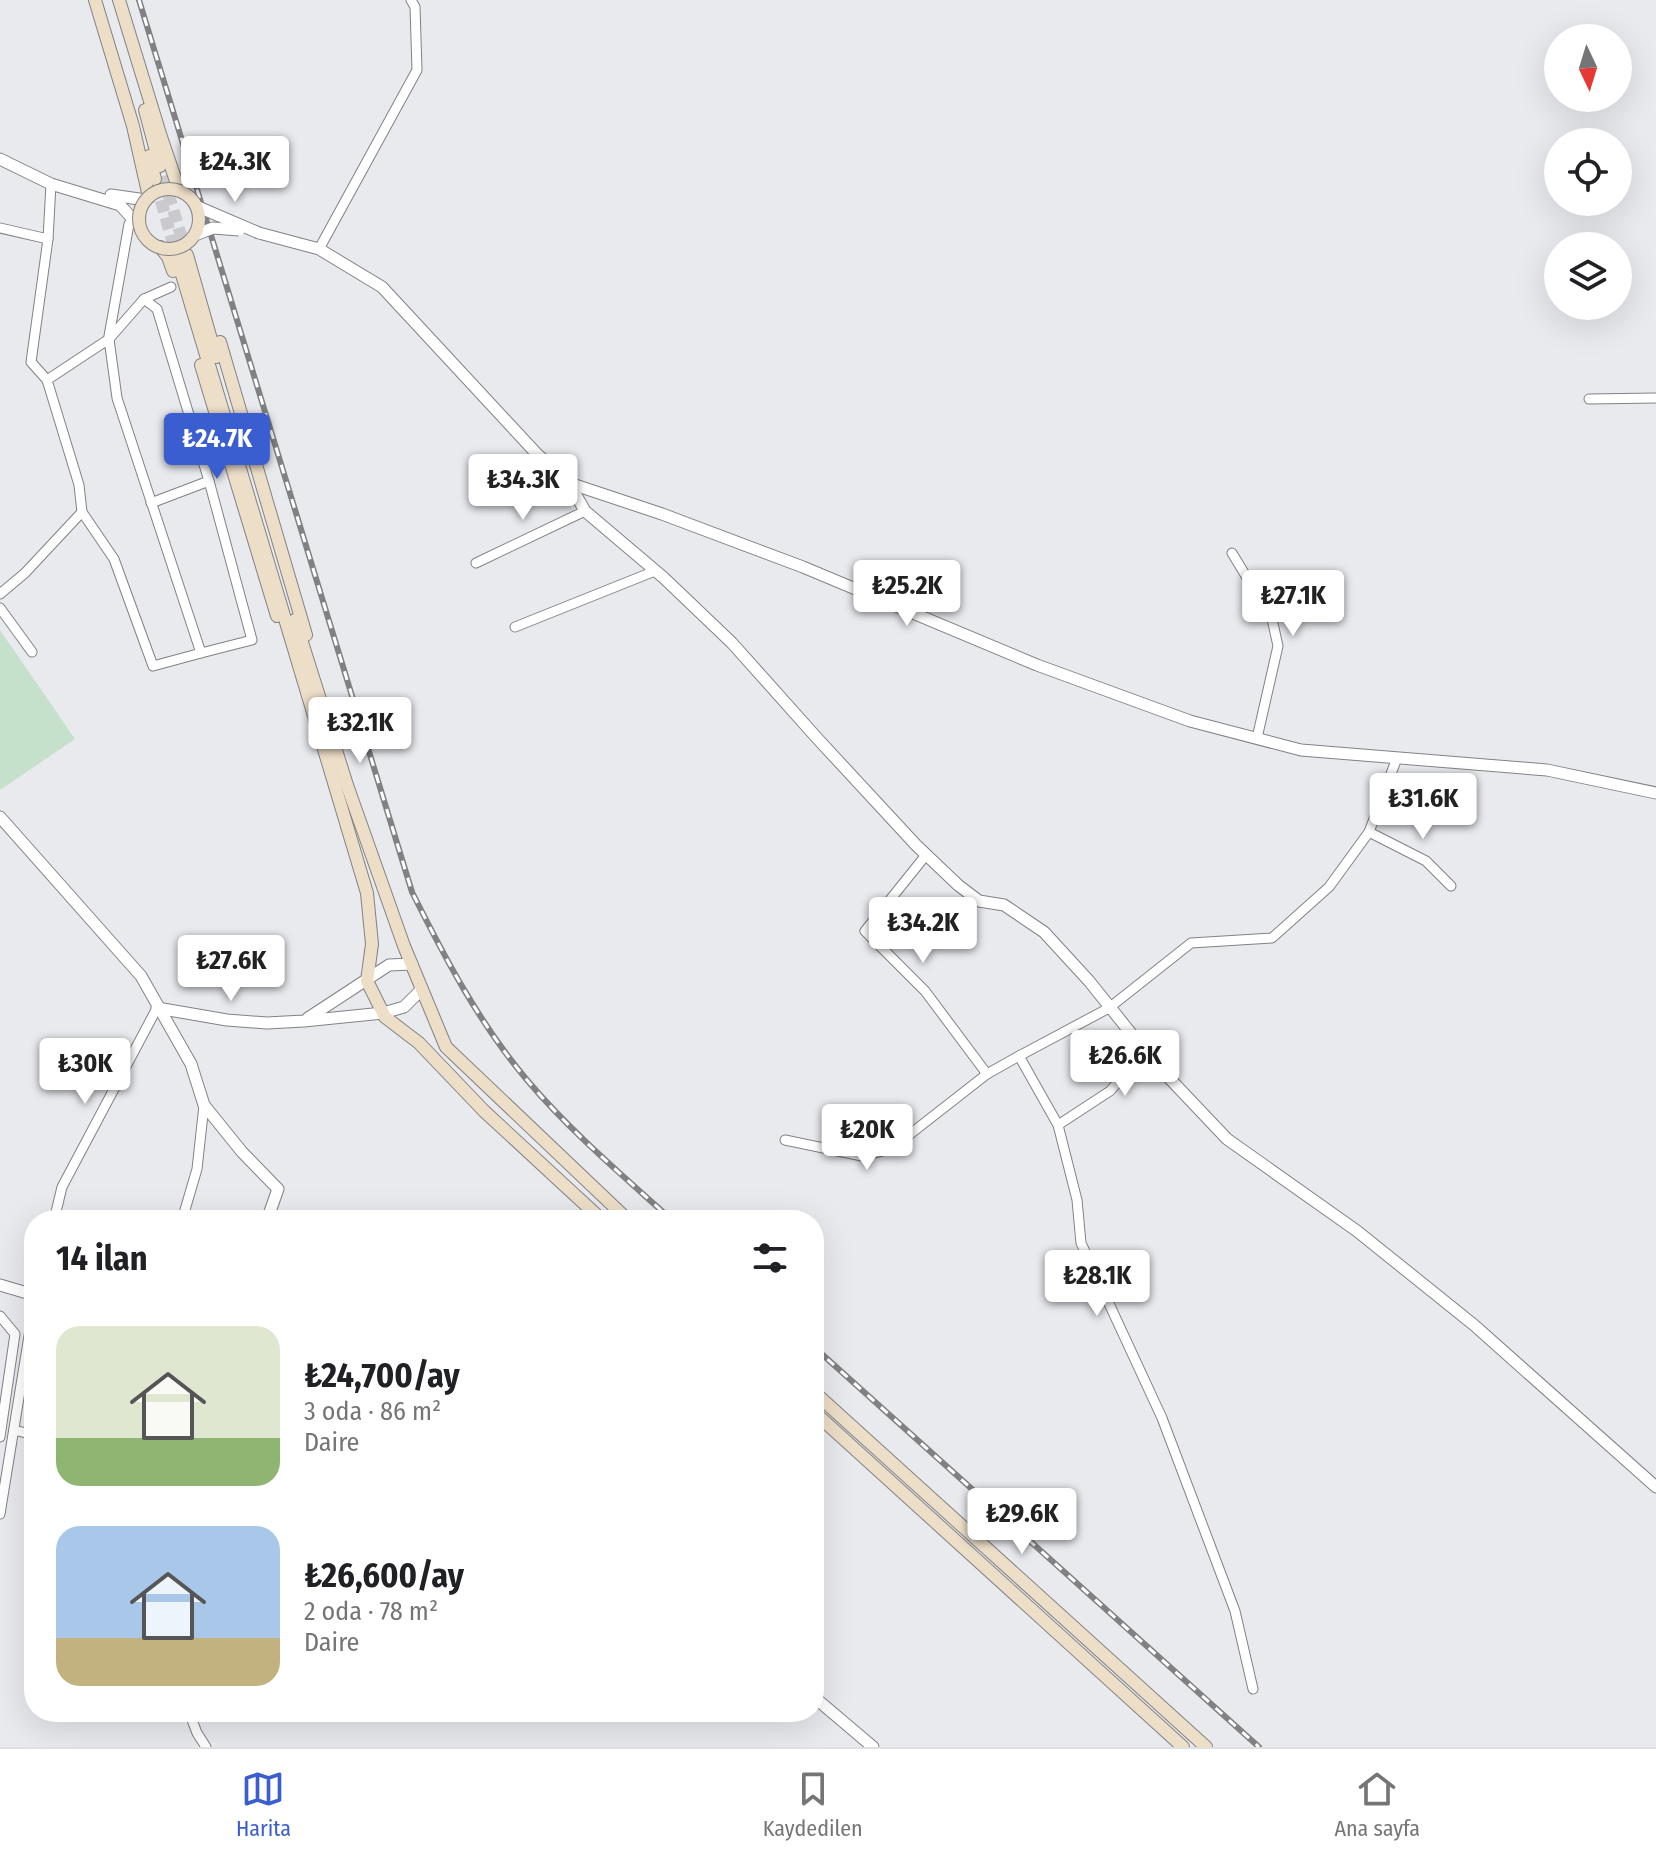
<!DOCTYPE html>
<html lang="tr">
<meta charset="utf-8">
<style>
body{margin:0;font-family:"Fira Sans Condensed",sans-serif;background:#f2f2f2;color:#202124;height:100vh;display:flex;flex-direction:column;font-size:30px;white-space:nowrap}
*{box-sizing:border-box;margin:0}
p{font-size:26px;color:#757577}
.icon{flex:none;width:44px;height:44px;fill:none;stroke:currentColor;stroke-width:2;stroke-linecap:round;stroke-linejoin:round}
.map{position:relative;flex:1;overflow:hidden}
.side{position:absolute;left:24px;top:1210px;width:800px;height:512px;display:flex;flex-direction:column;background:#fff;border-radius:32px;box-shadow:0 8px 32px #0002}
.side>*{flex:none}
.needle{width:52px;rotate:176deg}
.buttons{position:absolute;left:1544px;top:24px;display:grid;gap:16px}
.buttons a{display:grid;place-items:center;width:88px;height:88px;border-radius:50%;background:#fff;box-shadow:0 8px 32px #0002;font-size:40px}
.price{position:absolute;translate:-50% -68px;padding:0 18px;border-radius:8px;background:#fff;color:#222;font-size:26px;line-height:52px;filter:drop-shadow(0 2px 4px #0008)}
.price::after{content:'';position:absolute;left:50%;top:48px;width:24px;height:18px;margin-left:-12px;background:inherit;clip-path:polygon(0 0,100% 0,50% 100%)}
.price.active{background:#3a5ecf;color:#fff}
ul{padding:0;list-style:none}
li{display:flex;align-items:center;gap:24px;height:200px;padding:0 32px}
li span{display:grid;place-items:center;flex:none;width:224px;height:160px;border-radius:24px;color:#555}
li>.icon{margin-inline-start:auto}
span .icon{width:96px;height:96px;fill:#fffc;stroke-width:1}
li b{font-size:34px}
h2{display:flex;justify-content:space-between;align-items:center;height:96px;padding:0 32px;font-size:34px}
.dock{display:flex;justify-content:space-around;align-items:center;height:112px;border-top:2px solid #e0e0e0;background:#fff;font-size:22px;color:#757577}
.dock a{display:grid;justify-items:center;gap:4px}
.dock .active{color:#3a5ecf}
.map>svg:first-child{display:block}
</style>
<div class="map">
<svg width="1656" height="1747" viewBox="0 0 1656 1747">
<rect width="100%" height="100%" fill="#e9eaee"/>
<path fill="#c6e1cb" d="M0,630L75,739L0,790Z"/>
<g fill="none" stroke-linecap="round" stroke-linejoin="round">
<g stroke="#cacace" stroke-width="12" stroke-dasharray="12 6" stroke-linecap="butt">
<path d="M163,176L187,255"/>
<path d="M156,183L177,258"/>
</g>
<defs>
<g id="minor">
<path d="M0,228L48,239"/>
<path d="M319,249L417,70L415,7L411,0"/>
<path d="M144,299L171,287"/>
<path d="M109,336L129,224"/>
<path d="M109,339L117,398L201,653L153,666L114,559L82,512L79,485L47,380Z"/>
<path d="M109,339L144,299L157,309L209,481L252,640L201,653"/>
<path d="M47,380L31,362L48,239L51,184"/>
<path d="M1589,399L1656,398"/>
<path d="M151,503L209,481"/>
<path d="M1232,553L1272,619L1278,646L1257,738"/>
<path d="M476,563L585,511"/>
<path d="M0,594L25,573L82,512"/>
<path d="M0,608L32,652"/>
<path d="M515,627L655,571"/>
<path d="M1369,832L1426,861L1451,886"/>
<path d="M926,855L865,931L925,991L987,1074L1019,1056"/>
<path d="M1058,1125L1110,1091L1124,1075L1129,1032"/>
<path d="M785,1140L862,1156L891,1149L987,1074"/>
<path d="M54,1220L62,1187L157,1008"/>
<path d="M182,1220L197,1169L204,1105"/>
<path d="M0,1316L15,1334L0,1437"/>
<path d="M14,1430L34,1435"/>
<path d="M0,1514L34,1305"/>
<path d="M1253,1689L1235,1611L1162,1418L1081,1243L1077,1200L1058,1125L1019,1056L1109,1008L1191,943L1272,938L1329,887L1369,832L1397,758"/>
<path d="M189,1712L197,1733L206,1747"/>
</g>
<g id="tertiary">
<path d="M0,159L51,184L120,205L140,227"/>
<path d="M111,195L146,200"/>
<path d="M259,233L319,249L382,287L536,453L569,483L662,514L803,567L1037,665L1190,721L1301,750L1547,770L1656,793"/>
<path d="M569,483L585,511L664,578L732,643L816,737L916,845L958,885L979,901L1004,905L1044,932L1089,981L1154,1062L1227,1139L1357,1231L1474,1325L1656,1487"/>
<path d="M0,817L141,976L191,1064L204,1105L242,1152L278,1189L267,1220"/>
<path d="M157,1008L227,1020L267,1023L304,1021L383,1013L404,1007L422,989"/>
<path d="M308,1018L389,965L412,964"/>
<path d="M0,1285L34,1295"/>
<path d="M814,1697L873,1747"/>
</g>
<g id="secondary">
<path d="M95,0L133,126L149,197"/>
<path d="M119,0L161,137L176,181L182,192"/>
<path d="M145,110L160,166"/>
<path d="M149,156L155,179"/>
<path d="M160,247L168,257L173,271"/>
<path d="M187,255L216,357"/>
<path d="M177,258L367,893L372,944L367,981L385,1017L419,1043L484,1111L602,1220"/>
<path d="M220,342L306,635"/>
<path d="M201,365L277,616"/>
<path d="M295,620L347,785L404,946L446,1047L628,1220"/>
<path d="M814,1392L1206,1747"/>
<path d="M814,1412L1183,1747"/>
</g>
</defs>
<use href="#minor" stroke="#808285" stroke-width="11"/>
<use href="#tertiary" stroke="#808285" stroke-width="13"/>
<use href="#secondary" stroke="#808285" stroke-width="14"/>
<use href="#minor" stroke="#fff" stroke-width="9"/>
<use href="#tertiary" stroke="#fff" stroke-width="11"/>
<use href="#secondary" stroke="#eddec8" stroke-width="12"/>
<defs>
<g id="rail">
<path d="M139,0L412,892C445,958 479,1023 527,1080C570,1131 622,1175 672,1220"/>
<path d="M814,1347L1259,1747"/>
</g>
</defs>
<use href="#rail" stroke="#818184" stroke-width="6"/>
<use href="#rail" stroke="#fff" stroke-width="3" stroke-dasharray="9" stroke-linecap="butt"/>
<defs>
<g id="tertiary-bridge">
<path d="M196,206L259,233"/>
<path d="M195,235L213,228L239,230"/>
</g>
<circle id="secondary-bridge" cx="169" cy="219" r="30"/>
</defs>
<use href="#tertiary-bridge" stroke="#808285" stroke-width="13" stroke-linecap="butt"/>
<use href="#secondary-bridge" stroke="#808285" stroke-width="14" stroke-linecap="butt"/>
<use href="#tertiary-bridge" stroke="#fff" stroke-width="11"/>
<use href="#secondary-bridge" stroke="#eddec8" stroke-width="12"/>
</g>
</svg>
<div class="buttons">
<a><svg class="needle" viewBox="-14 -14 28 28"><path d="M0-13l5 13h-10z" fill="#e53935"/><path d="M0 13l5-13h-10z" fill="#757577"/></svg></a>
<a><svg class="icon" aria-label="locate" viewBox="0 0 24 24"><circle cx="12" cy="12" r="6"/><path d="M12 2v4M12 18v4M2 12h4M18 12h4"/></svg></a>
<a><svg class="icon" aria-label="layers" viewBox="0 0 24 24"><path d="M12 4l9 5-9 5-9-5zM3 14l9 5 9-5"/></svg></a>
</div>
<b class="price" style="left:235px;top:204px">₺24.3K</b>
<b class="price active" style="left:217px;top:481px">₺24.7K</b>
<b class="price" style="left:523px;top:522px">₺34.3K</b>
<b class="price" style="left:907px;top:628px">₺25.2K</b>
<b class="price" style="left:1293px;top:638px">₺27.1K</b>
<b class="price" style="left:360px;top:765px">₺32.1K</b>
<b class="price" style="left:1423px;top:841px">₺31.6K</b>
<b class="price" style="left:923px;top:965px">₺34.2K</b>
<b class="price" style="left:231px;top:1003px">₺27.6K</b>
<b class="price" style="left:1125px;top:1098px">₺26.6K</b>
<b class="price" style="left:85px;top:1106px">₺30K</b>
<b class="price" style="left:867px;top:1172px">₺20K</b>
<b class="price" style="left:1097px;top:1318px">₺28.1K</b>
<b class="price" style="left:1022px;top:1556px">₺29.6K</b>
<section class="side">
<h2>14 ilan<svg class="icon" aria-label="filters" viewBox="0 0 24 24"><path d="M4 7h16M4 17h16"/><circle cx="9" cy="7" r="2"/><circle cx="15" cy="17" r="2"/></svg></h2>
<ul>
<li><span style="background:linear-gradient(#dfe7d0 70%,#8fb573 0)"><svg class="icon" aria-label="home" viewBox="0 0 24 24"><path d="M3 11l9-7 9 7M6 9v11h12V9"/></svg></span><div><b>₺24,700/ay</b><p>3 oda · 86 m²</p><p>Daire</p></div></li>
<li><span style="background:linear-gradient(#a9c7e8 70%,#c2b280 0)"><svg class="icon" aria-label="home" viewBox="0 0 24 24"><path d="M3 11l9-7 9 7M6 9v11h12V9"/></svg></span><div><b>₺26,600/ay</b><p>2 oda · 78 m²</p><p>Daire</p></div></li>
</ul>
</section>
</div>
<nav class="dock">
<a class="active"><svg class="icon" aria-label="map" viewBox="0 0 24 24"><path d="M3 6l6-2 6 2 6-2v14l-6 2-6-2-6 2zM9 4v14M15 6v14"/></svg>Harita</a>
<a><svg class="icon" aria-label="saved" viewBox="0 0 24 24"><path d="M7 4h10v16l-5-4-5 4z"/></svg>Kaydedilen</a>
<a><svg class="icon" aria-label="home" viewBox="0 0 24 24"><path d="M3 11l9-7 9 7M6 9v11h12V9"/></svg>Ana sayfa</a>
</nav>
